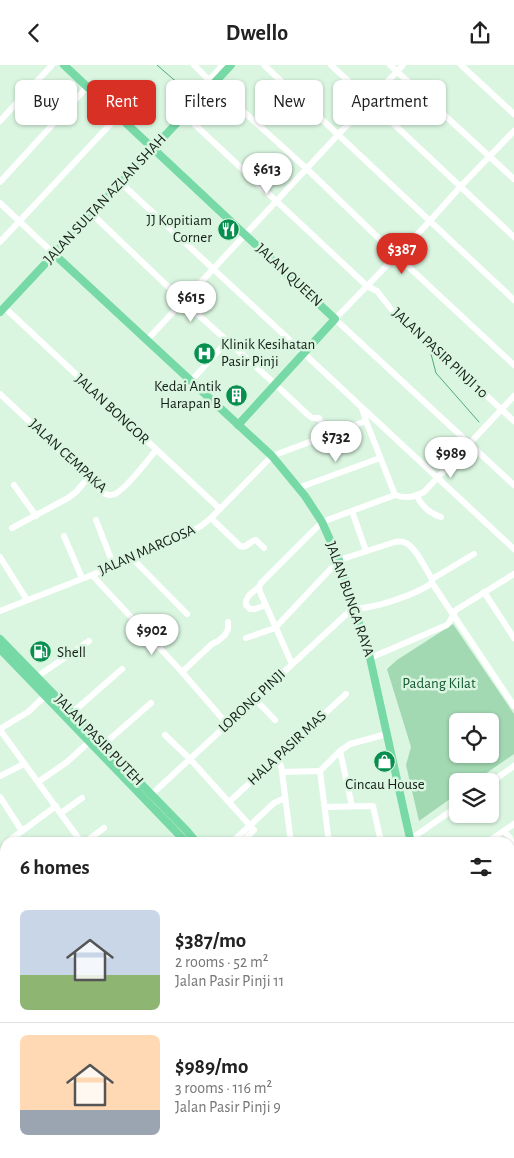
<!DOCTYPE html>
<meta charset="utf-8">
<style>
body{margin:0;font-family:"Alegreya Sans",sans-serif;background:#f2f2f2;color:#222;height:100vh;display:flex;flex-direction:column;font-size:19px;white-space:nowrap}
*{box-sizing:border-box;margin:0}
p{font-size:16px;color:#767676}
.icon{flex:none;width:28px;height:28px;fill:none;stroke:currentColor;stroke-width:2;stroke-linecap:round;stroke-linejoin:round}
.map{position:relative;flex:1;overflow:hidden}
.drawer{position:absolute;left:0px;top:772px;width:515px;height:321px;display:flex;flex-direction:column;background:#fff;border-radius:15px 15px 0 0;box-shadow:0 1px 4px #0004}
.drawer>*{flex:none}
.banner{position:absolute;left:15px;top:15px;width:485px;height:45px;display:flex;gap:10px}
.controls{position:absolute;left:449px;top:648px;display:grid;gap:10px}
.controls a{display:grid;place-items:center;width:50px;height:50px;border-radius:8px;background:#fff;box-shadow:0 1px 4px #0004;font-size:25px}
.price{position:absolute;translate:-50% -42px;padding:0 11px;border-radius:18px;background:#fff;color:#222;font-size:16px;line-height:32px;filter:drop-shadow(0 1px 2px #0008)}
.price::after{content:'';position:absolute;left:50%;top:30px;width:15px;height:11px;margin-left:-8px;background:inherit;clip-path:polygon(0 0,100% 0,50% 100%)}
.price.current{background:#d93025;color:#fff}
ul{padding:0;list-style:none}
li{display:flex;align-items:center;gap:15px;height:125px;padding:0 20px}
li+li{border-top:1px solid #e0e0e0}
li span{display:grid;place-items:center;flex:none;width:140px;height:100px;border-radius:8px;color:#555}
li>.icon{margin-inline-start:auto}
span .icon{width:60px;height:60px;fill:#fffc;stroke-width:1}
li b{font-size:21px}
h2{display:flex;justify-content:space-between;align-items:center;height:60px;padding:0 20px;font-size:21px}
.pill{padding:0 18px;border-radius:8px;background:#fff;box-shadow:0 1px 4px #0004;font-size:18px;line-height:45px}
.pill.current{background:#d93025;color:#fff}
header{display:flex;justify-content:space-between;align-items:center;height:65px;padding:0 20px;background:#fff;font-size:22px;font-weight:600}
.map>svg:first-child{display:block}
</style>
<header><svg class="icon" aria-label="back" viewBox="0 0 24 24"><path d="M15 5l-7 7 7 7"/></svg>Dwello<svg class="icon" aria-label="share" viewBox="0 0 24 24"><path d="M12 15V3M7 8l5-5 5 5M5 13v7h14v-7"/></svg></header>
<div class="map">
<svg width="514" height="1093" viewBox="0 0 514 1093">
<rect width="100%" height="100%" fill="#daf6e1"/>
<path fill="#a2d8b2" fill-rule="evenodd" d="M453,559L514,649V689L475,716H458L457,729L419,756L406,700L411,682L387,604L397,595ZM458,656H490V689H458Z"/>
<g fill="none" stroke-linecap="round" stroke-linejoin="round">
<g stroke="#4eac71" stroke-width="1">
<path d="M157,0L173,14L184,22L198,24"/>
<path d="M210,28L219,32"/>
<path d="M431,289L436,308L479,357"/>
</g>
<g stroke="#fff" stroke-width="6">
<path d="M194,0L209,15L223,0"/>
<path d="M264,0L514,235"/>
<path d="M331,0L514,172"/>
<path d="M390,0L514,114"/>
<path d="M461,0L514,49"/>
<path d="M213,19L306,103L397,191L514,300"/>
<path d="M0,56L52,0"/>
<path d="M191,56L367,221L377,226L395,249L433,281L514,356"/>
<path d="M514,66L460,122L429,157L335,254L514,420"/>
<path d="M0,117L87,22"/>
<path d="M121,118L514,484"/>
<path d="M0,138L54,189"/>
<path d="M92,149L183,236L275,319L307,349L312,353H319L326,371"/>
<path d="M0,177L118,51"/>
<path d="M4,242L220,444"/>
<path d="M147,275L403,0"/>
<path d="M191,316L221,283"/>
<path d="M0,329L31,358L103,428C107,430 110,431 115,429C127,423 147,396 156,385"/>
<path d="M362,343L366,356L395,430"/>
<path d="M14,420L36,451"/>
<path d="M298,423L380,393"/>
<path d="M417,431C422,442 429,448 441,452"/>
<path d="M352,446L366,486"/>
<path d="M211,453L240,481C247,484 249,476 256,475L264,483"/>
<path d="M96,455L113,499"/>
<path d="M12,463L68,433L76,427L88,413"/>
<path d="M64,471L82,513"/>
<path d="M0,492L27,535"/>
<path d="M131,492L187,549"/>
<path d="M92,510L182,607L227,659"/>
<path d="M432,514L474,489"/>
<path d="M259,522C253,527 245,531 246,540L250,544H255L266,540"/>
<path d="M484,527L514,573"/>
<path d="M0,546L92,510L192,466L201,461L211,453L272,391L366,356"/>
<path d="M246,573L275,563L339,495L395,477C395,477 402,476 403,477C414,478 426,505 432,514V518L514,641"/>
<path d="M370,593L447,560C452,555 452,550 456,545L514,509"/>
<path d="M292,599L260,527L259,522L261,518L322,457L395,430C406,434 414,432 424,427L514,331"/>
<path d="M182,607L212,579L218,576L225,570L228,564V557"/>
<path d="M38,611L89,576"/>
<path d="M255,634L275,655"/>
<path d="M73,647L122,604"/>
<path d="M0,664L28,647L45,631"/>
<path d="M0,665L82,778"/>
<path d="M165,670L190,694L254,765L241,778"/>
<path d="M103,680L151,638"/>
<path d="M340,686L352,741"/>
<path d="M277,692L281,701L282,707L291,778"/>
<path d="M282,707L320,706"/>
<path d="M0,711L24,699"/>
<path d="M38,717L67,697L89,677"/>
<path d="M490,718L514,701"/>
<path d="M151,730L353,543C372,545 417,529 432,518"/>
<path d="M0,732L22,766"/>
<path d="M229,737L346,629"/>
<path d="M325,742L373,741L381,777"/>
<path d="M61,748L82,733"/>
<path d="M504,766L510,773L514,783"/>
<path d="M411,774L458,741"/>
<path d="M6,778L56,741"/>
<path d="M84,778L104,763"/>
<path d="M231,778L274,738L285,733"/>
<path d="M329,778L320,706L340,686L350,679L387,669"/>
<path d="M486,778L514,759"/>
<path d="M0,790L5,794"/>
<path d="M510,802L514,801"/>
<path d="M0,832L5,826"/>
<path d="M510,848L514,847"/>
<path d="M0,860L5,865"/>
<path d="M510,898H514"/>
<path d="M0,918L4,926"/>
<path d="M0,945L5,955"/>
<path d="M510,949L514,948"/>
<path d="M0,1023L5,1021"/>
<path d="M0,1056L5,1071"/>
<path d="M10,1089L12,1093"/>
<path d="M91,1089V1093"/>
<path d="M133,1089L135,1093"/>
<path d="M196,1093L200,1089"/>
</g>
<g stroke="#76d9a6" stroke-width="8">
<path d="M64,0L335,254L238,360"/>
<path d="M54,189L272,391L305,431L322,457L339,495L370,593L411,778"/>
<path d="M0,247L231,0"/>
<path d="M0,574L187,766L197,778"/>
<path d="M0,584L187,778"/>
<path d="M368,1089L371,1093"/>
<path d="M378,1089L381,1093"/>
<path d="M413,1093L419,1089"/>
</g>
</g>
<defs>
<symbol id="restaurant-disc" viewBox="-11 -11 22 22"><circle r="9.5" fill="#068f4e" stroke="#daf6e1"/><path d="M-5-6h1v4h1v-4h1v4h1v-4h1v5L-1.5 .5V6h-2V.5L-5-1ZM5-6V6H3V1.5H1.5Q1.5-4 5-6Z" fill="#fff"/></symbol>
<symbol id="hospital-disc" viewBox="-11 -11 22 22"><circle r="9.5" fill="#068f4e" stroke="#daf6e1"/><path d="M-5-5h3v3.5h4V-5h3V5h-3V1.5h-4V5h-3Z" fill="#fff"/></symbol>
<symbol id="building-disc" viewBox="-11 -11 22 22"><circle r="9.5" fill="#068f4e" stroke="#daf6e1"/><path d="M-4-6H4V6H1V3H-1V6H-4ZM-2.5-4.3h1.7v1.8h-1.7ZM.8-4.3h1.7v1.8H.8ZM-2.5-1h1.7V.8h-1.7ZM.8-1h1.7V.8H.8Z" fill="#fff"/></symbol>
<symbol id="fuel-disc" viewBox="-11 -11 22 22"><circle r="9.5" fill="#068f4e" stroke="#daf6e1"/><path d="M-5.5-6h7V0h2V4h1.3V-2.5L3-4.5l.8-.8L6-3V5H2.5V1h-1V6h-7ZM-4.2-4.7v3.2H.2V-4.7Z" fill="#fff"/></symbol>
<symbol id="shop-disc" viewBox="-11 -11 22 22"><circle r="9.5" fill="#068f4e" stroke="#daf6e1"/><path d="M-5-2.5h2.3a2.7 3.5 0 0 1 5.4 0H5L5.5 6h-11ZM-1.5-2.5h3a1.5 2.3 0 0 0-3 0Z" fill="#fff"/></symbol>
</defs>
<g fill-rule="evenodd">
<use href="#restaurant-disc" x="216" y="152" width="25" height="25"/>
<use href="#hospital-disc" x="192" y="276" width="25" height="25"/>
<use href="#building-disc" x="224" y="318" width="25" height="25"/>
<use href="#fuel-disc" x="28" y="574" width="25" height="25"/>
<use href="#shop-disc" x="372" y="684" width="25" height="25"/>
</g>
<g text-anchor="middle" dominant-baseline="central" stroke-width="5" stroke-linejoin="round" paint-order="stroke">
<g font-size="15" fill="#151e17" stroke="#daf6e1">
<text transform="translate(105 134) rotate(-47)">JALAN SULTAN AZLAN SHAH</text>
<text transform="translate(289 210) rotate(43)">JALAN QUEEN</text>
<text transform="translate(440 288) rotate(43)">JALAN PASIR PINJI 10</text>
<text transform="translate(112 344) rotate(43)">JALAN BONGOR</text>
<text transform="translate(68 391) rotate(43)">JALAN CEMPAKA</text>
<text transform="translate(147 485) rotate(-24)">JALAN MARGOSA</text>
<text transform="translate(350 534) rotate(71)">JALAN BUNGA RAYA</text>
<text transform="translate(252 636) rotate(-43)">LORONG PINJI</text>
<text transform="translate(99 675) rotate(46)">JALAN PASIR PUTEH</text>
<text transform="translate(287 683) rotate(-43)">HALA PASIR MAS</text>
</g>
<g font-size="15" fill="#151e17" stroke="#daf6e1" text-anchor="end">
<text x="212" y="155">JJ Kopitiam<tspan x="212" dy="17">Corner</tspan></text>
<text x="221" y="279" text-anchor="start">Klinik Kesihatan<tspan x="221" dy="17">Pasir Pinji</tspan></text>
<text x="221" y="321">Kedai Antik<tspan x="221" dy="17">Harapan B</tspan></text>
<text x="57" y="587" text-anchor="start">Shell</text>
<text x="385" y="719" text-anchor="middle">Cincau House</text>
</g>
<g font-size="15" fill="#135831" stroke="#daf6e1">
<text x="439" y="618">Padang Kilat</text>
</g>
</g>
</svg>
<div class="controls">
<a><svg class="icon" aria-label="locate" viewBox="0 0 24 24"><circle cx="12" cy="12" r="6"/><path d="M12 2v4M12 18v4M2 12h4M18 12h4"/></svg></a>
<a><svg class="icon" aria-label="layers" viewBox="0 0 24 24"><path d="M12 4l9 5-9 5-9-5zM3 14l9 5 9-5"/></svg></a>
</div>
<b class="price" style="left:267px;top:130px">$613</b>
<b class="price current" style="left:402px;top:210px">$387</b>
<b class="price" style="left:191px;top:258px">$615</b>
<b class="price" style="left:336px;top:398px">$732</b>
<b class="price" style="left:451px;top:414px">$989</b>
<b class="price" style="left:152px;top:591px">$902</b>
<div class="banner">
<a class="pill">Buy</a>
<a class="pill current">Rent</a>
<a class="pill">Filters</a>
<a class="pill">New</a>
<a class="pill">Apartment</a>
</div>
<section class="drawer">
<h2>6 homes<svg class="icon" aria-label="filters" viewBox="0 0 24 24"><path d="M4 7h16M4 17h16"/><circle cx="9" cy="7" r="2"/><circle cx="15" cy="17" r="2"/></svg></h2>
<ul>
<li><span style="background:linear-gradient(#c9d6e8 65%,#8fb573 0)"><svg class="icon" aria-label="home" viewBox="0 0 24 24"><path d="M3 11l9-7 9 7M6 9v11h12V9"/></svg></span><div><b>$387/mo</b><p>2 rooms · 52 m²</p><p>Jalan Pasir Pinji 11</p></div></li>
<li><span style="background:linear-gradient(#ffd9b3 75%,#9aa5b1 0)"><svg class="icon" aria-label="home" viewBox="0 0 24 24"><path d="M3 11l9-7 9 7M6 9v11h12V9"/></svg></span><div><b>$989/mo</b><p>3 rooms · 116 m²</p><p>Jalan Pasir Pinji 9</p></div></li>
</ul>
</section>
</div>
